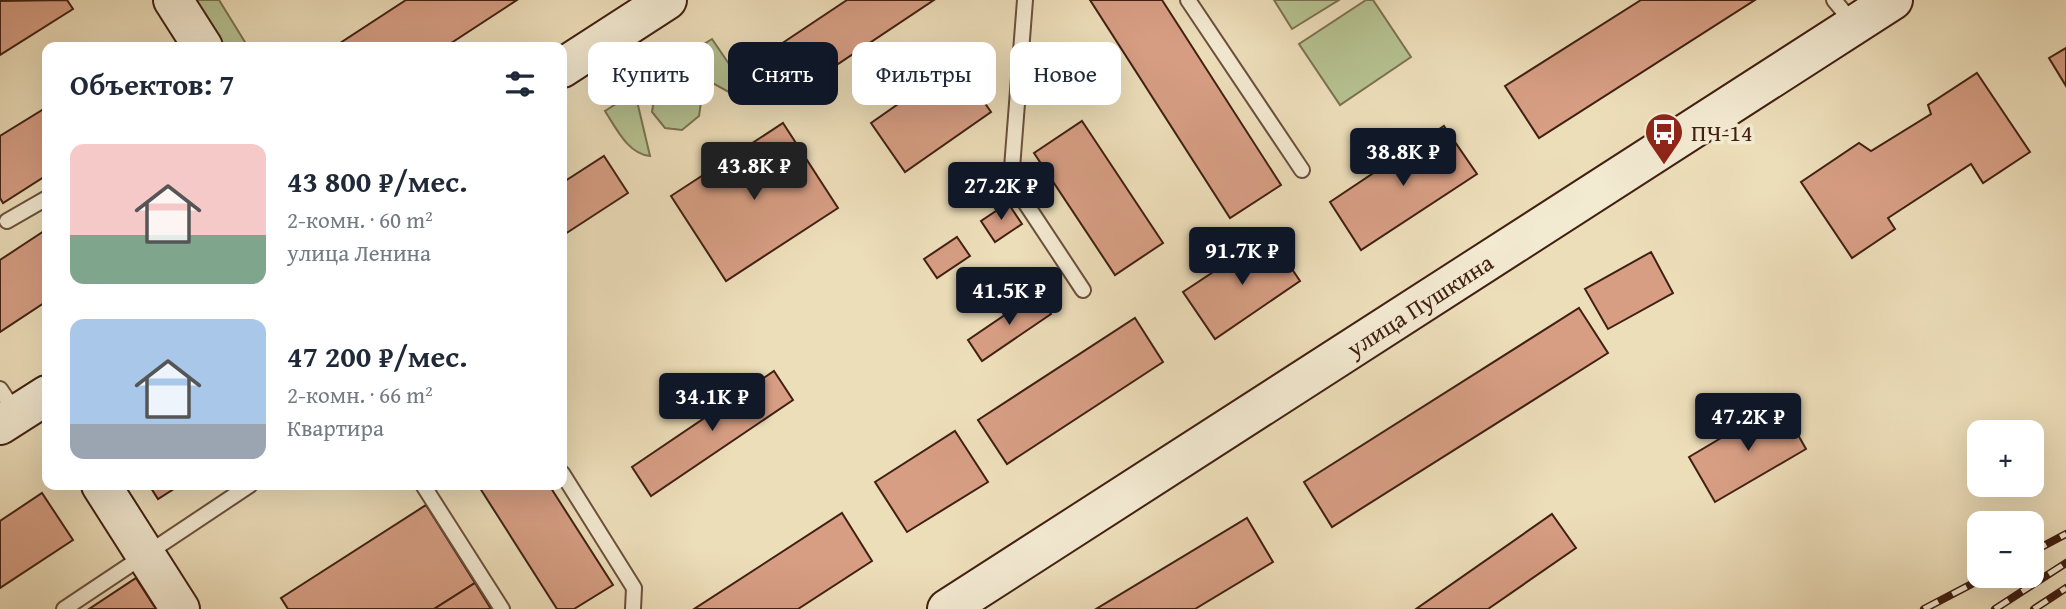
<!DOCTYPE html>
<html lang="ru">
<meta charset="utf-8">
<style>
body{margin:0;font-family:"Gentium Book Plus",serif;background:#f2f2f3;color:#1f2937;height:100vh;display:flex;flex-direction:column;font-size:26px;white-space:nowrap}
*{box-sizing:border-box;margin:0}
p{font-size:23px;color:#747a83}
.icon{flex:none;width:38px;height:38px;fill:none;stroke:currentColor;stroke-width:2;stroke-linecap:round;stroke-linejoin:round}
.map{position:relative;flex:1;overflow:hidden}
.sheet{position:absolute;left:42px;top:42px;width:525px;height:448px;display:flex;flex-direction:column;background:#fff;border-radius:14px;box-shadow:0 7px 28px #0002}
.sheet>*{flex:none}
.hud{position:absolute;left:588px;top:42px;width:665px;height:63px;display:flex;gap:14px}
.controls{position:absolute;left:1967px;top:420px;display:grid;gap:14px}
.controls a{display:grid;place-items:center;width:77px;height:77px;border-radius:14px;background:#fff;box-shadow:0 7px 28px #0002;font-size:35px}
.price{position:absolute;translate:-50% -60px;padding:0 16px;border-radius:7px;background:#111827;color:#fff;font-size:23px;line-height:46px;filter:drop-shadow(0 2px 4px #0008)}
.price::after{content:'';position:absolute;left:50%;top:42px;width:21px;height:16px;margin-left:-10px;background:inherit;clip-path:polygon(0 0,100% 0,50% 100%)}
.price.selected{background:#222;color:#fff}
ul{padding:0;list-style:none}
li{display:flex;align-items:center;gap:21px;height:175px;padding:0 28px}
li span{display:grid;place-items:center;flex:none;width:196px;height:140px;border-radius:14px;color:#555}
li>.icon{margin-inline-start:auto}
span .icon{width:84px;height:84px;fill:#fffc;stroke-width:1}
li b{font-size:30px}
h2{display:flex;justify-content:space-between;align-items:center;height:84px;padding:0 28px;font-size:30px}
.tag{padding:0 24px;border-radius:14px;background:#fff;box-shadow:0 7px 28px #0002;font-size:24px;line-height:63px}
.tag.selected{background:#111827;color:#fff}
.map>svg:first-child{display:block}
</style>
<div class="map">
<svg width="2066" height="609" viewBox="0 0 2066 609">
<rect width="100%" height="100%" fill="#eddeba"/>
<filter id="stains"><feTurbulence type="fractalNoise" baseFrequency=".00286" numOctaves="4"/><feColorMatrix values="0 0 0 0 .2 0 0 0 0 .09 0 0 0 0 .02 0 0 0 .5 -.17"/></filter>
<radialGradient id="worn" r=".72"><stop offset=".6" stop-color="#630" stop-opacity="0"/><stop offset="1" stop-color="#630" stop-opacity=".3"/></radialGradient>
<g fill="#b6c291" stroke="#7c7152" stroke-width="2">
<path d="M198,0H219L248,47H224L198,6Z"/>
<path d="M1274,0H1339L1292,29Z"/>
<path d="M1366,0H1373L1411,57L1340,105L1299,44Z"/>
<path d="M712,39L738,77L740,91L736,96L687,69L681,58Z"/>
<path d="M674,80L689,85L701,102L699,116L682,130L665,128L652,112L655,93Z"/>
<path d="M633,93L637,101L650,156C628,154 616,128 605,111Z"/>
</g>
<g fill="#d79e84" stroke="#412012" stroke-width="2">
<path d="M67,0L73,9L0,55V1Z"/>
<path d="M406,0H517L445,47H334Z"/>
<path d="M847,0H934L790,96L763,56Z"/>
<path d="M1090,0H1162L1281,185L1230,218Z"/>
<path d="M1641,0H1755L1539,138L1505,86Z"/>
<path d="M2066,48V86L2049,58Z"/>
<path d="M957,63L991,112L905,172L871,123Z"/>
<path d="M1977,73L2030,152L1983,183L1971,164L1888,218L1895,229L1852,258L1801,182L1859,143L1871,151L1931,114L1928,105Z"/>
<path d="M47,107V175L3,203L0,198V136Z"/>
<path d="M1082,121L1163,243L1115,275L1034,153Z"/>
<path d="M783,123L838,208L726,281L671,196Z"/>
<path d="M1444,126L1477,174L1361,250L1330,202Z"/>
<path d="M604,156L628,193L562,236V183Z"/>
<path d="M1008,203L1022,224L995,242L981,221Z"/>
<path d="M47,229V301L0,332V260Z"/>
<path d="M1269,235L1300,281L1215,339L1183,292Z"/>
<path d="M957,237L970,256L937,278L924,259Z"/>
<path d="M1651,252L1673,293L1608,329L1585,289Z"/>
<path d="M1037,293L1051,314L982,361L968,340Z"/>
<path d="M1579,308L1608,353L1332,527L1304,482Z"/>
<path d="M1135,318L1163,362L1007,464L978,420Z"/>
<path d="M774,371L793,400L651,496L632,467Z"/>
<path d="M1780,403L1806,449L1715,502L1689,457Z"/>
<path d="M955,431L988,482L907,532L875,482Z"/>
<path d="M149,485H180L158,499Z"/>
<path d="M478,485H549L613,585L574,609H557Z"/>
<path d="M42,493L73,540L0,588V521Z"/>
<path d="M426,505L475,583L434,609H288L281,598Z"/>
<path d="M842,513L872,561L798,609H694Z"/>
<path d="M1552,514L1576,548L1488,609H1416Z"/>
<path d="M1247,518L1273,562L1195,609H1096Z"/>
<path d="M136,578L156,609H89Z"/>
<path d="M475,583L491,609H434Z"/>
</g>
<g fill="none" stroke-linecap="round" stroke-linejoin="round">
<defs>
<g id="lane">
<path d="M1025,0L1011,181L1083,290"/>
<path d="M1188,0L1302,170"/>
<path d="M1834,0L1853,23"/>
<path d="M7,221L47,198"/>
<path d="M0,389L16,413"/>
<path d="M562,473L634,588L633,609"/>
<path d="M423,485L502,609"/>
<path d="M64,609L250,485"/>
</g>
<g id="secondary">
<path d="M173,0L203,47"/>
<path d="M562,68L667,0"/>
<path d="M0,425L47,395"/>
<path d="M101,485L180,609"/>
<path id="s1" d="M947,609L1893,0"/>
</g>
</defs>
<use href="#lane" stroke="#6c503c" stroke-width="18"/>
<use href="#secondary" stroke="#412012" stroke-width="42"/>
<use href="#lane" stroke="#f3ead2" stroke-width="14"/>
<use href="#secondary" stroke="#f3ead2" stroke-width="38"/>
<defs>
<g id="rail">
<path d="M2032,552L2066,534"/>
<path d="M1924,609L1987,576"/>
<path d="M1995,609L2066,563"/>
<path d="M2034,609L2066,588"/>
</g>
</defs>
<use href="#rail" stroke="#412012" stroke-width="8"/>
<use href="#rail" stroke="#f3ead2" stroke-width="5" stroke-dasharray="16" stroke-linecap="butt"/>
</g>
<defs>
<symbol id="bus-pin" viewBox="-11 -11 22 30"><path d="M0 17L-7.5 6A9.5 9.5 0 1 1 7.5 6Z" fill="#8f2418" stroke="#f3ead2"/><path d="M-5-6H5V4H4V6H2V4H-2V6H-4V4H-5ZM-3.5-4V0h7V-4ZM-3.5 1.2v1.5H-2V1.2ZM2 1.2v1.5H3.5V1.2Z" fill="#fff"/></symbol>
</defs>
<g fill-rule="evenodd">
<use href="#bus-pin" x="1642" y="110" width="44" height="60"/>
</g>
<g text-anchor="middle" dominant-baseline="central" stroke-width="7" stroke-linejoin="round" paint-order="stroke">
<g font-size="24" fill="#412012" stroke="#f3ead2" text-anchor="start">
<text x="1691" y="132">ПЧ-14</text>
</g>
<g font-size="24" fill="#412012" stroke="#f3ead2">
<text stroke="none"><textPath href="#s1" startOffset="562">улица Пушкина</textPath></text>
</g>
</g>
<rect width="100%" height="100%" filter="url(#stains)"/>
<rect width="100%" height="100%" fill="url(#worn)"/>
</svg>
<div class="controls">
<a>+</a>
<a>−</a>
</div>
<b class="price" style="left:1403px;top:188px">38.8K ₽</b>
<b class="price selected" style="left:754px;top:202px">43.8K ₽</b>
<b class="price" style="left:1001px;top:222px">27.2K ₽</b>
<b class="price" style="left:1242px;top:287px">91.7K ₽</b>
<b class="price" style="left:1009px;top:327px">41.5K ₽</b>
<b class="price" style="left:712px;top:433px">34.1K ₽</b>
<b class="price" style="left:1748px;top:453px">47.2K ₽</b>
<div class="hud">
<a class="tag">Купить</a>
<a class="tag selected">Снять</a>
<a class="tag">Фильтры</a>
<a class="tag">Новое</a>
</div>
<section class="sheet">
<h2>Объектов: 7<svg class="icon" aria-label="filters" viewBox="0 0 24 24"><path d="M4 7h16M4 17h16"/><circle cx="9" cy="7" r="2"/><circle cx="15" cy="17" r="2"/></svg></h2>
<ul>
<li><span style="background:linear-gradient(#f6c9c9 65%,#7fa58c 0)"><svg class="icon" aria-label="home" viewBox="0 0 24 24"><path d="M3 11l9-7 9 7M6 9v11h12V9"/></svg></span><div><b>43 800 ₽/мес.</b><p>2-комн. · 60 m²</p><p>улица Ленина</p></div></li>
<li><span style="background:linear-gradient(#a9c7e8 75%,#9aa5b1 0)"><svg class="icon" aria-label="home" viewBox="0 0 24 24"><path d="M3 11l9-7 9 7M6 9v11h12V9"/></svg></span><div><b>47 200 ₽/мес.</b><p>2-комн. · 66 m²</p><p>Квартира</p></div></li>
</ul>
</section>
</div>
